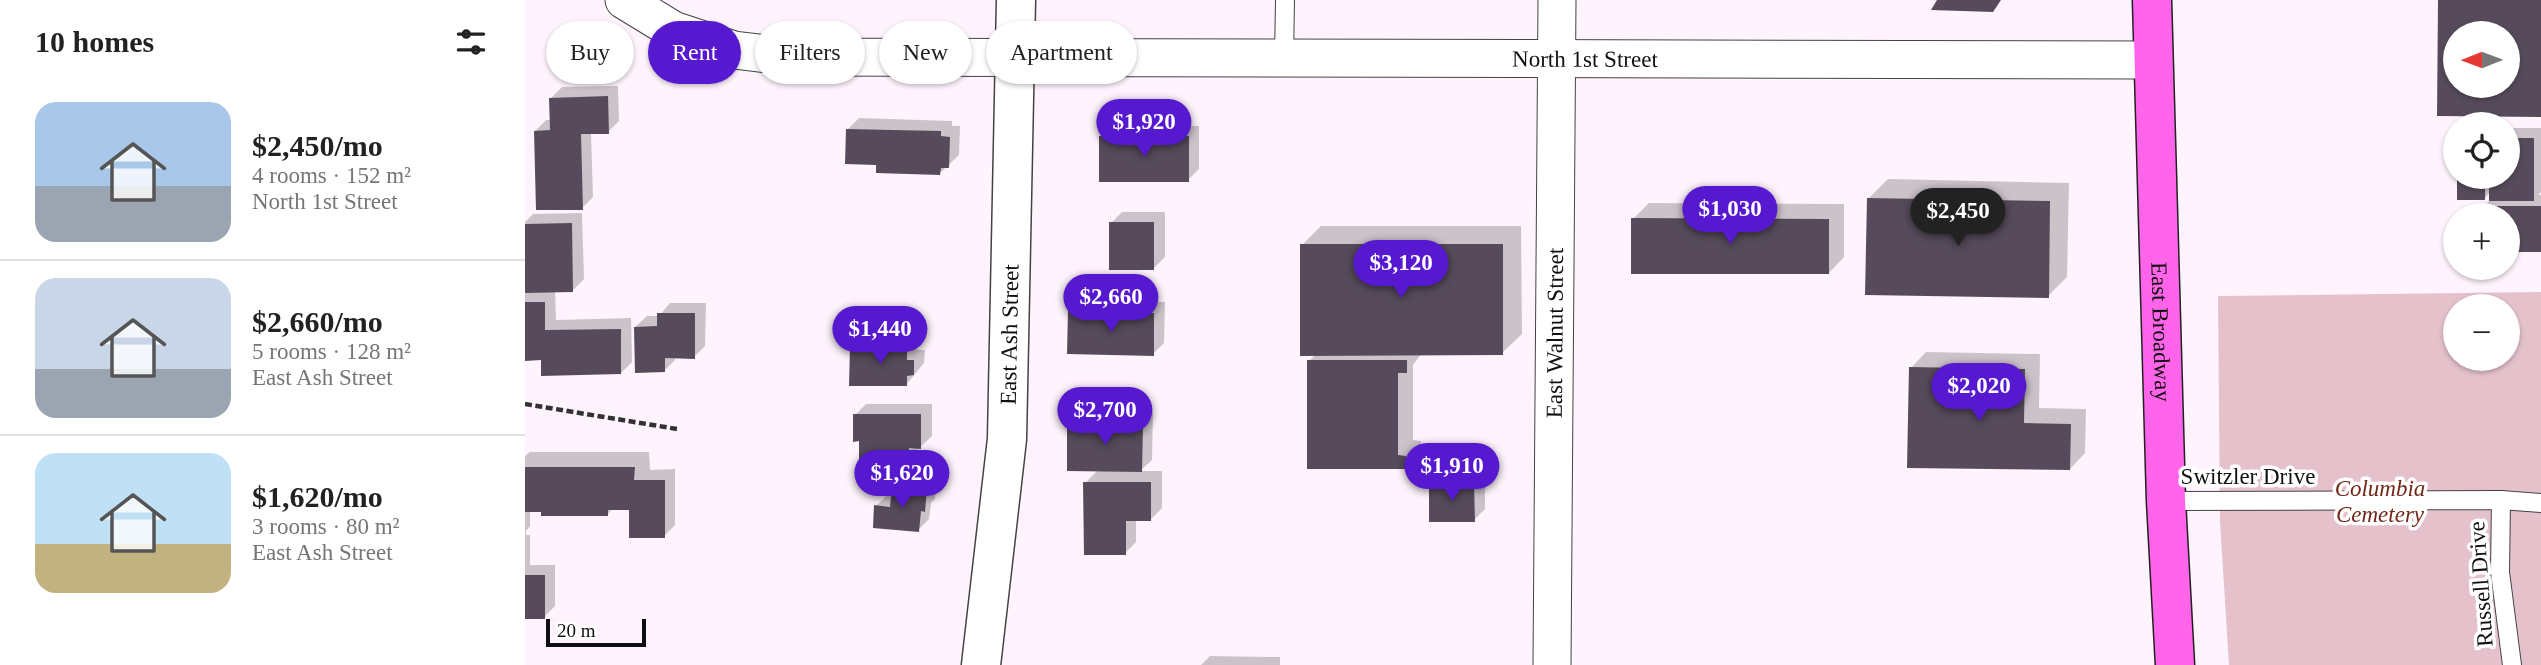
<!DOCTYPE html>
<meta charset="utf-8">
<style>
body{margin:0;font-family:"Times New Roman",serif;background:#f2f2f2;color:#222;height:100vh;display:flex;flex-direction:column;font-size:26px;white-space:nowrap}
*{box-sizing:border-box;margin:0}
p{font-size:23px;color:#767676}
.icon{flex:none;width:38px;height:38px;fill:none;stroke:currentColor;stroke-width:2;stroke-linecap:round;stroke-linejoin:round}
.map{position:relative;flex:1;overflow:hidden}
.drawer{display:flex;flex-direction:column;background:#fff;width:525px}
.drawer>*{flex:none}
.hud{position:absolute;left:21px;top:21px;width:665px;height:63px;display:flex;gap:14px}
.needle{width:46px;rotate:269deg}
.tools{position:absolute;left:1918px;top:21px;display:grid;gap:14px}
.tools a{display:grid;place-items:center;width:77px;height:77px;border-radius:50%;background:#fff;box-shadow:0 2px 5px #0004;font-size:35px}
.scale{position:absolute;left:21px;bottom:18px;width:100px;box-sizing:border-box;padding-left:7px;border:4px solid #101010;border-top:0;font-size:19px;line-height:24px;white-space:nowrap;color:#101010;-webkit-text-stroke:5px #fff;paint-order:stroke}
.price{position:absolute;translate:-50% -60px;padding:0 16px;border-radius:24px;background:#5619d0;color:#fff;font-size:23px;line-height:46px;filter:drop-shadow(0 2px 4px #0008)}
.price::after{content:'';position:absolute;left:50%;top:42px;width:21px;height:16px;margin-left:-10px;background:inherit;clip-path:polygon(0 0,100% 0,50% 100%)}
.price.selected{background:#222;color:#fff}
ul{padding:0;list-style:none}
li{display:flex;align-items:center;gap:21px;height:175px;padding:0 35px}
li+li{border-top:2px solid #e0e0e0}
li span{display:grid;place-items:center;flex:none;width:196px;height:140px;border-radius:21px;color:#555}
li>.icon{margin-inline-start:auto}
span .icon{width:84px;height:84px;fill:#fffc;stroke-width:1}
li b{font-size:30px}
h2{display:flex;justify-content:space-between;align-items:center;height:84px;padding:0 35px;font-size:30px}
.tag{padding:0 24px;border-radius:32px;background:#fff;box-shadow:0 2px 5px #0004;font-size:24px;line-height:63px}
.tag.selected{background:#5619d0;color:#fff}
main{display:flex;flex:1;min-height:0}
.map>svg:first-child{display:block}
</style>
<main>
<section class="drawer">
<h2>10 homes<svg class="icon" aria-label="filters" viewBox="0 0 24 24"><path d="M4 7h16M4 17h16"/><circle cx="9" cy="7" r="2"/><circle cx="15" cy="17" r="2"/></svg></h2>
<ul>
<li><span style="background:linear-gradient(#a9c7e8 60%,#9aa5b1 0)"><svg class="icon" aria-label="home" viewBox="0 0 24 24"><path d="M3 11l9-7 9 7M6 9v11h12V9"/></svg></span><div><b>$2,450/mo</b><p>4 rooms · 152 m²</p><p>North 1st Street</p></div></li>
<li><span style="background:linear-gradient(#c9d6e8 65%,#9aa5b1 0)"><svg class="icon" aria-label="home" viewBox="0 0 24 24"><path d="M3 11l9-7 9 7M6 9v11h12V9"/></svg></span><div><b>$2,660/mo</b><p>5 rooms · 128 m²</p><p>East Ash Street</p></div></li>
<li><span style="background:linear-gradient(#bfe0f5 65%,#c2b280 0)"><svg class="icon" aria-label="home" viewBox="0 0 24 24"><path d="M3 11l9-7 9 7M6 9v11h12V9"/></svg></span><div><b>$1,620/mo</b><p>3 rooms · 80 m²</p><p>East Ash Street</p></div></li>
</ul>
</section>
<div class="map">
<svg width="2016" height="665" viewBox="0 0 2016 665">
<rect width="100%" height="100%" fill="#fff4fd"/>
<path fill="#e5c1cb" fill-rule="evenodd" d="M2016,292V665H1704L1695,521L1693,296ZM1930,306H1983V359H1930Z"/>
<g fill="#0003" fill-rule="evenodd">
<path d="M1915,0H2016V116L1914,115ZM1930,33H1983V86H1930Z"/>
<path d="M93,86L94,121L83,132L66,133L68,197L57,208L10,131L21,120H26V98L37,87Z"/>
<path d="M334,118L427,121V126H435L434,155L415,173L353,163L323,129Z"/>
<path d="M587,126H674V169L663,180L576,137Z"/>
<path d="M1983,128H2016V192L2013,195H2016V250H1983V215H1960L1959,206L1965,200V192L1960,198H1933V177H1983Z"/>
<path d="M1363,179L1544,183L1542,277L1523,296L1343,199Z"/>
<path d="M1124,203L1319,204V257L1304,273L1108,219Z"/>
<path d="M597,212H640V257L628,269L586,223Z"/>
<path d="M57,213L59,279L48,290H30L31,320L106,318L107,362L96,373L18,359H0V222L8,214Z"/>
<path d="M796,226H996L997,334L977,353H897L888,365V440L896,441V451L880,467L784,361L791,354L777,245Z"/>
<path d="M555,301L640,302L639,343L628,354L544,312Z"/>
<path d="M145,303H181L180,346L169,357H150V360L139,371L110,327L122,316H134Z"/>
<path d="M337,336H392V350H400L399,363L381,385L326,347Z"/>
<path d="M1401,352L1515,354L1514,408L1561,409L1560,453L1545,469L1386,368Z"/>
<path d="M341,404H407V436L383,459L336,440L330,415Z"/>
<path d="M555,412L628,413L627,460L615,471H637V508L626,519H611V542L600,553L560,483L573,470L544,423Z"/>
<path d="M5,452H124L125,470L150,469V525L139,536L108,508H88L83,514L5,510V526L1,531V535H5V565H30V606L19,617H0V456Z"/>
<path d="M917,473H960V509L949,520L906,484Z"/>
<path d="M380,475L412,477L410,499L406,503L404,519L393,530L351,506L362,495L368,496L369,486Z"/>
<path d="M685,656L755,657V665H676Z"/>
</g>
<g fill="#574b5b" fill-rule="evenodd">
<path d="M1412,0H1476L1468,12L1406,10Z"/>
<path d="M1913,0H2016V117L1912,116ZM1930,33H1983V86H1930Z"/>
<path d="M83,96L84,134H56L58,210H11L9,131L25,130L24,98Z"/>
<path d="M321,129L416,131V136L425,137L424,168H416L415,175L351,173V165L320,164Z"/>
<rect x="574" y="136" width="90" height="46"/>
<path d="M1983,138H2009V201H1964V177H1983Z"/>
<rect x="1932" y="177" width="28" height="23"/>
<path d="M1342,198L1525,201L1524,298L1340,295Z"/>
<path d="M1958,206H2016V252H1983V215H1958Z"/>
<path d="M1106,218L1304,219V274H1106Z"/>
<rect x="584" y="222" width="45" height="48"/>
<path d="M47,223L48,292L0,293V224Z"/>
<path d="M775,244H978V355L775,356Z"/>
<path d="M0,302H20V330L96,329V374L16,376V360L0,361Z"/>
<path d="M543,311L629,313V356L542,354Z"/>
<path d="M132,313H170V359L140,358V372L110,373L109,327L132,326Z"/>
<path d="M325,346L382,347V360H389V375L382,376V386H324Z"/>
<path d="M782,360H882V373H873V455L881,456V469H782Z"/>
<path d="M1384,367L1500,369L1499,423L1546,424L1545,470L1382,468Z"/>
<path d="M328,414H396V449L384,448L383,461H334V441L328,442Z"/>
<path d="M542,422L618,424L617,472L542,471Z"/>
<path d="M0,467H110L109,480H140V538H104V510H83V516H16V512H0Z"/>
<path d="M558,482H626V521H601V555H559Z"/>
<path d="M904,483H949L950,522H904Z"/>
<path d="M367,485L402,488L400,512L396,511L394,532L348,528L349,505L365,507Z"/>
<rect x="0" y="575" width="20" height="44"/>
</g>
<g fill="none" stroke-linecap="round" stroke-linejoin="round">
<defs>
<g id="service">
<path d="M759,58L760,0"/>
<path d="M1976,500L1975,572L1987,665"/>
<path d="M1641,501L1976,500L2016,503"/>
</g>
<g id="minor">
<path id="s1" d="M99,0L148,30L209,50L268,57L1628,60"/>
<path id="s2" d="M1027,665L1032,0"/>
</g>
<g id="tertiary">
<path id="s3" d="M456,665L482,439L491,0"/>
</g>
<g id="primary">
<path id="s4" d="M1627,0L1641,501L1650,665"/>
</g>
</defs>
<use href="#service" stroke="#434343" stroke-width="20"/>
<use href="#minor" stroke="#434343" stroke-width="39"/>
<use href="#tertiary" stroke="#434343" stroke-width="41"/>
<use href="#primary" stroke="#212121" stroke-width="41"/>
<path stroke="#323232" stroke-width="4.5" stroke-dasharray="7 3.5" stroke-linecap="butt" d="M0,404L152,429"/>
<use href="#service" stroke="#fff" stroke-width="18"/>
<use href="#minor" stroke="#fff" stroke-width="37"/>
<use href="#tertiary" stroke="#fff" stroke-width="38"/>
<use href="#primary" stroke="#ff64ea" stroke-width="38"/>
</g>
<g text-anchor="middle" dominant-baseline="central" stroke-width="7" stroke-linejoin="round" paint-order="stroke">
<g font-size="23" fill="#101010" stroke="#fff">
<text stroke="none"><textPath href="#s1" startOffset="973">North 1st Street</textPath></text>
<text stroke="none"><textPath href="#s2" startOffset="332">East Walnut Street</textPath></text>
<text stroke="none"><textPath href="#s3" startOffset="332">East Ash Street</textPath></text>
<text stroke="none"><textPath href="#s4" startOffset="332">East Broadway</textPath></text>
<text x="1723" y="476">Switzler Drive</text>
<text transform="translate(1956 584) rotate(-94)">Russell Drive</text>
</g>
<g font-size="23" font-style="italic" fill="#702819" stroke="#fff">
<text x="1855" y="488">Columbia<tspan x="1855" dy="26">Cemetery</tspan></text>
</g>
</g>
</svg>
<div class="tools">
<a><svg class="needle" viewBox="-14 -14 28 28"><path d="M0-13l5 13h-10z" fill="#e53935"/><path d="M0 13l5-13h-10z" fill="#767676"/></svg></a>
<a><svg class="icon" aria-label="locate" viewBox="0 0 24 24"><circle cx="12" cy="12" r="6"/><path d="M12 2v4M12 18v4M2 12h4M18 12h4"/></svg></a>
<a>+</a>
<a>−</a>
</div>
<div class="scale">20 m</div>
<b class="price" style="left:619px;top:159px">$1,920</b>
<b class="price" style="left:1205px;top:246px">$1,030</b>
<b class="price selected" style="left:1433px;top:248px">$2,450</b>
<b class="price" style="left:876px;top:300px">$3,120</b>
<b class="price" style="left:586px;top:334px">$2,660</b>
<b class="price" style="left:355px;top:366px">$1,440</b>
<b class="price" style="left:1454px;top:423px">$2,020</b>
<b class="price" style="left:580px;top:447px">$2,700</b>
<b class="price" style="left:927px;top:503px">$1,910</b>
<b class="price" style="left:377px;top:510px">$1,620</b>
<div class="hud">
<a class="tag">Buy</a>
<a class="tag selected">Rent</a>
<a class="tag">Filters</a>
<a class="tag">New</a>
<a class="tag">Apartment</a>
</div>
</div>
</main>
